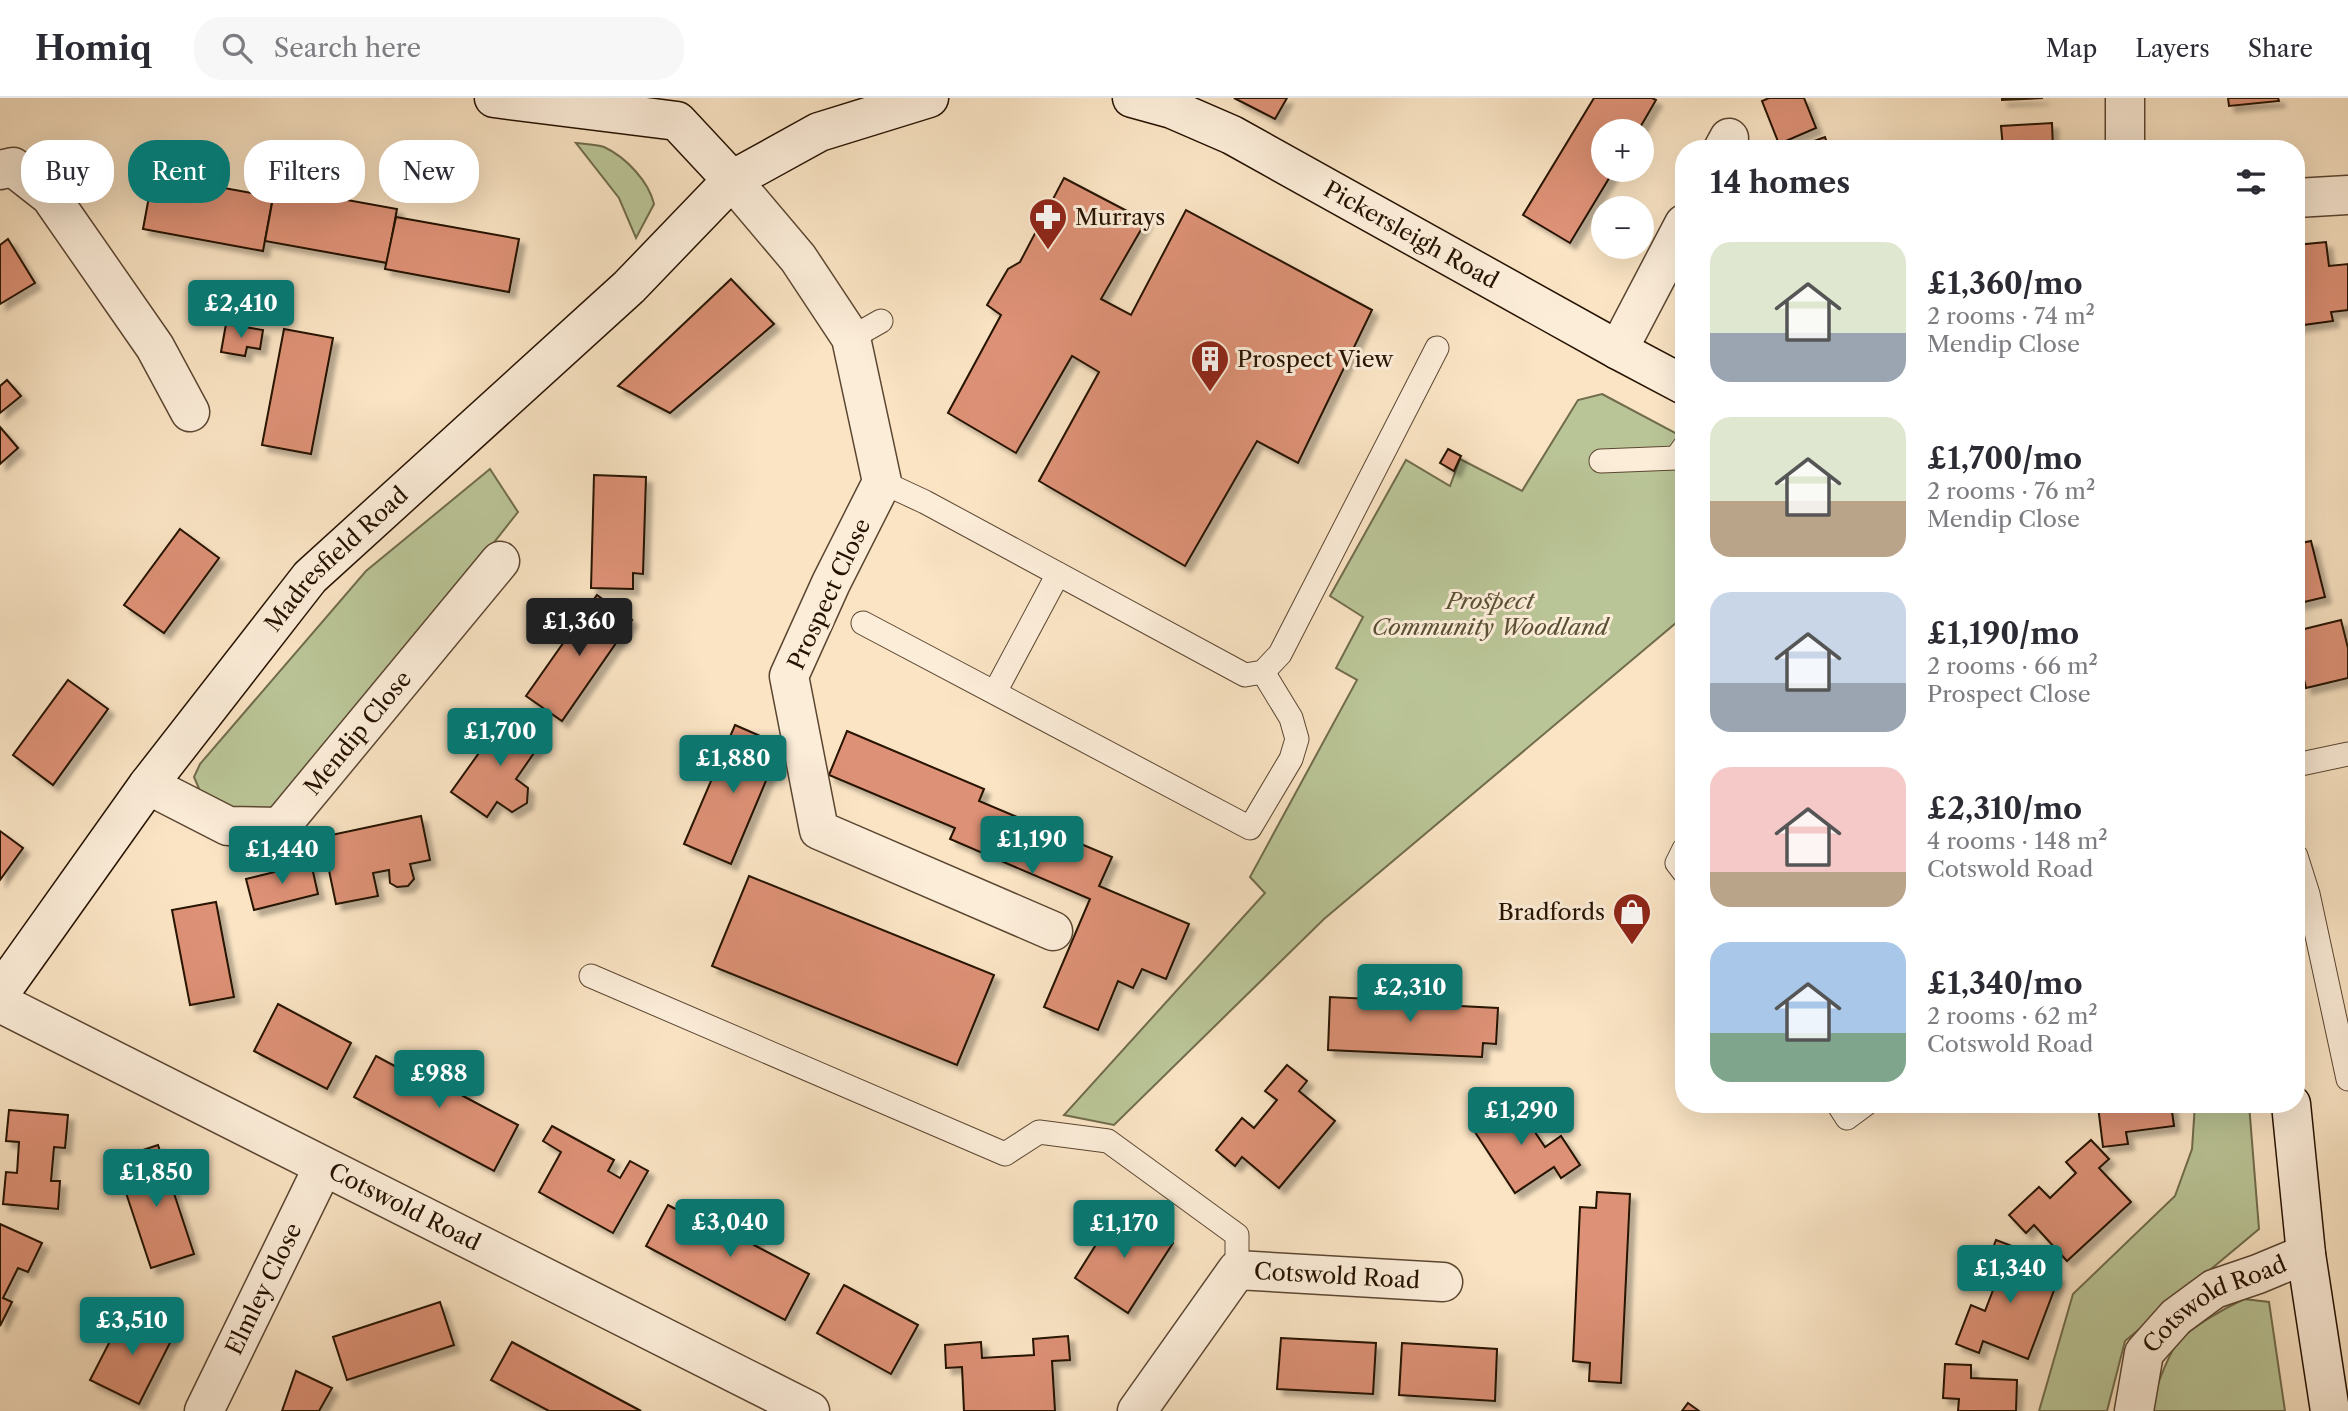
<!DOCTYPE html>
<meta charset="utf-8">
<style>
body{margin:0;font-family:"Libre Caslon Text",serif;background:#f7f7f7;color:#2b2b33;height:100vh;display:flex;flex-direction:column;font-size:26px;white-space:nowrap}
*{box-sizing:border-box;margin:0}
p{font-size:23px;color:#7c7c81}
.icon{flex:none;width:38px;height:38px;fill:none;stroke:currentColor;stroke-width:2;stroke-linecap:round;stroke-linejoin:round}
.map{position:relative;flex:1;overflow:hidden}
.panel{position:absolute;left:1675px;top:42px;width:630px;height:973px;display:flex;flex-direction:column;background:#fff;border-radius:28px;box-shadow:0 7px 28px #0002}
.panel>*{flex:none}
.hud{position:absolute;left:21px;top:42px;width:665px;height:63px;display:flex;gap:14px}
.buttons{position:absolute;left:1591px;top:21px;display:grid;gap:14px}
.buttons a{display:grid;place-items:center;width:63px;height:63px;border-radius:50%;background:#fff;box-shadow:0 7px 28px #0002;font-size:35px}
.price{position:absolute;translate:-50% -60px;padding:0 16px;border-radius:7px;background:#0f766e;color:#fff;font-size:23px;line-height:46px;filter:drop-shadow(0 2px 4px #0008)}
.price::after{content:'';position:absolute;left:50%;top:42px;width:21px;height:16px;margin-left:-10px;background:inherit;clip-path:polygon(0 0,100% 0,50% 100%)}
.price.on{background:#222;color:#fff}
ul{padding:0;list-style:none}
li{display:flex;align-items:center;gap:21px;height:175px;padding:0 35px}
li span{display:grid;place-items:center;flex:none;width:196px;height:140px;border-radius:21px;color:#555}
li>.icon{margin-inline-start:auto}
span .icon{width:84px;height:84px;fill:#fffc;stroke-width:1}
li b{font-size:30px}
h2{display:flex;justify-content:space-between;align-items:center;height:84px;padding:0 35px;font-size:30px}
.pill{padding:0 24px;border-radius:28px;background:#fff;box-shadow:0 7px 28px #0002;font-size:24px;line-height:63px}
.pill.on{background:#0f766e;color:#fff}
header{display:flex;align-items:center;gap:42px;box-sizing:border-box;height:98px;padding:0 35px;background:#fff;border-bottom:2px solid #e1e1e2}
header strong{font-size:33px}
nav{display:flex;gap:38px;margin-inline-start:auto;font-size:24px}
.search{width:490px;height:63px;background:#f7f7f7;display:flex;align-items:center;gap:18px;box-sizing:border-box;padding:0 24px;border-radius:28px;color:#7c7c81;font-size:26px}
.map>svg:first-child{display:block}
</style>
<header>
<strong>Homiq</strong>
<div class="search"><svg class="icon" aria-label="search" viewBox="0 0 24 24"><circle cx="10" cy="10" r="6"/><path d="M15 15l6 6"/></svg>Search here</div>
<nav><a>Map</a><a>Layers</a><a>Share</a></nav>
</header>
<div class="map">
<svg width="2348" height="1313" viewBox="0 0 2348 1313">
<defs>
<filter id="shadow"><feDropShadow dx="6" dy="6" stdDeviation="2" flood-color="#0004"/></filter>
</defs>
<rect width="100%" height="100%" fill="#fae4c4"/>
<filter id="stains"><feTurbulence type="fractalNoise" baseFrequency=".00286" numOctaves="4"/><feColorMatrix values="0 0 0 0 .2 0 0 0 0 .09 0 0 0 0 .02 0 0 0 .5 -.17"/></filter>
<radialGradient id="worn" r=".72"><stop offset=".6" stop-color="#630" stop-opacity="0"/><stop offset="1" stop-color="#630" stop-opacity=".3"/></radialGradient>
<g fill="#bac597" stroke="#706c4c" stroke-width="2">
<path d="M576,45C584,46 596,46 604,49C626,59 649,84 654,106L636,140L619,100Z"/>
<path d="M1602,296L1683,339V519L1324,821L1114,1027L1064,1017L1265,795L1250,779L1357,582L1336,570L1363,519L1330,498L1406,362L1450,388L1460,361L1522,393L1578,302Z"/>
<path d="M490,371L518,414L354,622L276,715L238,717L200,693L194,679L200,666L366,473Z"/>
<path d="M2195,1006H2249L2259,1131L2125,1243L2107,1313H2039L2073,1196L2175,1098L2192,1051Z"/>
<path d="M2244,1201L2269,1204L2285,1313H2149C2153,1297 2167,1260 2176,1247C2187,1231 2227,1209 2244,1201Z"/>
</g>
<g fill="#dd9176" stroke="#261200" stroke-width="2" filter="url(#shadow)">
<path d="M1234,0H1287L1275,21Z"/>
<path d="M1594,0H1652L1656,2L1638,33H1603V72H1614L1570,145L1523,117Z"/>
<path d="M1769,0H1804L1816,30L1779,46L1762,3Z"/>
<path d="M2002,0H2043L2002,2Z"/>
<path d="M2228,0H2278L2279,3L2229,8Z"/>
<path d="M2052,25L2053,51H2003L2001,28Z"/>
<path d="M1825,39L1829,51H1792Z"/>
<path d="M153,77L273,99L263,153L143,131Z"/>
<path d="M1064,80L1146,123L1101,201L1131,217L1186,112L1372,212L1298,365L1257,343L1185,468L1039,383L1099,274L1072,258L1016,355L948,315L1001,217L987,207L1008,171L1020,164Z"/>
<path d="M275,89L397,111L387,165L265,143Z"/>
<path d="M396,119L519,141L509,194L385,171Z"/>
<path d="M8,141L35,185L0,206V147Z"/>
<path d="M2326,144L2329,168L2348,166V212L2331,214L2333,223L2296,228V147Z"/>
<path d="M731,181L774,226L670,315L618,288Z"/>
<path d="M226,226L263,232L260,251L247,249L245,258L221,254Z"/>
<path d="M284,231L333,240L311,356L262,347Z"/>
<path d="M7,282L21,298L0,315V288Z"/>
<path d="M0,329L18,350L0,366Z"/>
<path d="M1448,351L1461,358L1454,373L1440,365Z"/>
<path d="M594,377L646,379L643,476L633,475V491L591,490Z"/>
<path d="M180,431L219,460L164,535L124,507Z"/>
<path d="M2311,443L2325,499L2296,506V446Z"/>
<path d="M597,497L632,522L562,623L526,598Z"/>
<path d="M2341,522L2348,550V580L2306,590L2300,565L2296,566V551L2299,550L2296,533Z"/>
<path d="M68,582L108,611L53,687L13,657Z"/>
<path d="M509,613L545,639L516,681L528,690L527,705L512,714L497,704L487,719L451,694Z"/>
<path d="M735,627L781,647L731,766L684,746Z"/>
<path d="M847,633L984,691L979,703L1112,759L1099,788L1189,826L1166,881L1142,871L1133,890L1118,883L1098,932L1044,909L1090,801L950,741L955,730L829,677Z"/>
<path d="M421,718L430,762L410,766L414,781L408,788L397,789L390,785L389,772L373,775L378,798L336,806L322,739Z"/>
<path d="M0,733L23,750L0,782Z"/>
<path d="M311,765L318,796L254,812L246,781Z"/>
<path d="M749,778L994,877L957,967L712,868Z"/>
<path d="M216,804L234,899L190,907L172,812Z"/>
<path d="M1393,876L1422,877L1421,906L1498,910L1496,946L1483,945L1482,959L1328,952L1330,899L1391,902Z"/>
<path d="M278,906L351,945L327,991L254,953Z"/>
<path d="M376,958L430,987L444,961L474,977L463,998L518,1027L494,1073L354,999Z"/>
<path d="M1287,967L1307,983L1299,993L1335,1023L1279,1090L1242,1059L1235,1068L1216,1052L1242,1020L1254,1030L1277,1002L1265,993Z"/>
<path d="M1512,1000L1545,1049L1561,1038L1580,1067L1561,1080L1554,1069L1515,1095L1471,1028Z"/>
<path d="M2109,1006H2171L2174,1028L2126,1034L2128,1046L2103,1049L2098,1008Z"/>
<path d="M9,1012L68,1017L65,1050L54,1049L51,1083H60L58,1111L3,1106L6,1074L17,1075L19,1044L6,1043Z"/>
<path d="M552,1028L614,1062L608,1073L620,1080L630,1063L648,1073L613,1135L539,1094L561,1054L543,1043Z"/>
<path d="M2091,1042L2109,1061L2099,1070L2131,1104L2067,1163L2034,1127L2026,1135L2009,1117L2039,1089L2050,1100L2076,1075L2066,1064Z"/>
<path d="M158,1047L194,1156L151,1170L121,1080L134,1076L128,1057Z"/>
<path d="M1597,1094L1630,1096L1621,1285L1589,1283L1590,1265L1573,1263L1580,1109L1596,1110Z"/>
<path d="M668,1107L722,1136L735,1110L765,1126L754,1147L809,1176L785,1222L646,1148Z"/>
<path d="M1119,1110L1173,1145L1128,1215L1075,1180Z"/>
<path d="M0,1126L42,1145L28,1174L18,1170L3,1200L12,1204L0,1228Z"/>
<path d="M1996,1142L2020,1151L2016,1163L2059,1179L2028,1261L1983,1243L1979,1255L1956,1246L1971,1207L1985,1213L1998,1179L1984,1174Z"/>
<path d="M844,1187L918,1227L891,1276L817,1235Z"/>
<path d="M440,1204L454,1247L347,1282L333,1239Z"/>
<path d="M126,1212L174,1237L139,1306L90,1282Z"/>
<path d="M1068,1238L1070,1262L1052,1263L1055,1313H964L962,1269L946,1270L945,1247L981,1244L982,1260L1034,1257L1033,1241Z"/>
<path d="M1281,1240L1376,1245L1373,1296L1277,1291Z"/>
<path d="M512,1244L641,1313H549L491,1282Z"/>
<path d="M1402,1245L1497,1251L1495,1303L1399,1297Z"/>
<path d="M1945,1266L1971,1267V1280L2017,1282L2016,1313H1958L1959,1301L1943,1300Z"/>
<path d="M296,1273L332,1290L319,1313H282Z"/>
<path d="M1688,1305L1699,1313H1682Z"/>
</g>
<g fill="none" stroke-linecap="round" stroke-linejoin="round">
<defs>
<g id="lane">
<path d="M851,240L881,223"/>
<path d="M1601,363L1676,360L1684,349"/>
<path d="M882,384L925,404L1245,577L1263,574L1280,556L1437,250"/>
<path d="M863,525L1250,730L1291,661L1297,641L1291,620L1263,574"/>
<path d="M995,594L1058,476"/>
<path d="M2296,667L2348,656"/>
<path d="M1684,751L1677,765L1684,774"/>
<path d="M2296,758L2308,796L2348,981"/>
<path d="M591,878L1005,1056L1039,1034L1108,1043L1237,1137V1172"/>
<path d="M1838,1006L1847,1020L1866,1006"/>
</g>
<g id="street">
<path d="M2125,0V51"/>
<path d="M1723,51L1729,40"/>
<path d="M0,72L13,69L50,98L155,249L190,314"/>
<path d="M732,82L798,160L851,240L882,384L831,485L789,578L819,732L1053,833"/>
<path d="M2296,100L2348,97"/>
<path d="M1618,252L1684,126"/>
<path id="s1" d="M148,687L228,728L280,729L500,463"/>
<path id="s2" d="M0,905L810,1313"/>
<path id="s3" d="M204,1313L323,1069"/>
<path id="s4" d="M1137,1313L1237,1172L1443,1184"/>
<path id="s5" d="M2134,1313L2144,1255L2176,1219L2214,1191L2258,1176L2306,1156"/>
</g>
<g id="secondary">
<path d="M494,0L677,23L732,82"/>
<path id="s6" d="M1132,0L1172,11L1232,37L1618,252L1684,287"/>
<path id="s7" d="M0,895L148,687L310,479L629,189L732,82L819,34L929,0"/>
<path d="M2291,1006L2306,1156L2330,1313"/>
</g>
</defs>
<use href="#lane" stroke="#5b4631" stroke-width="25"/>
<use href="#street" stroke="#5b4631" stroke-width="41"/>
<use href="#secondary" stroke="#261200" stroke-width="41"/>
<use href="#lane" stroke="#fcedd9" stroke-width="23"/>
<use href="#street" stroke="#fcedd9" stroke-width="38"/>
<use href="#secondary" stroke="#fcedd9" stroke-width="38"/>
</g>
<defs>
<symbol id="pharmacy-pin" viewBox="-11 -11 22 30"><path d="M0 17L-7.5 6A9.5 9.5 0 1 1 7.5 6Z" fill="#8f2418" stroke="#fcedd9"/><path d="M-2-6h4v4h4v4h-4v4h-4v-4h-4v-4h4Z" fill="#fff"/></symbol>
<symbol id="building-pin" viewBox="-11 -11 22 30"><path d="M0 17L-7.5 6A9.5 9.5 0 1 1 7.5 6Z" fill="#8f2418" stroke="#fcedd9"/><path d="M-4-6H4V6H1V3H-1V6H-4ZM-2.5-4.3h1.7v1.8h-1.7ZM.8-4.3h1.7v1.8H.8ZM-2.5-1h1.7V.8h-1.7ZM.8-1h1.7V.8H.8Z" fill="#fff"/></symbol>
<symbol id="shop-pin" viewBox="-11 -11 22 30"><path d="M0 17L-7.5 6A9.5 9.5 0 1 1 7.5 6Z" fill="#8f2418" stroke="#fcedd9"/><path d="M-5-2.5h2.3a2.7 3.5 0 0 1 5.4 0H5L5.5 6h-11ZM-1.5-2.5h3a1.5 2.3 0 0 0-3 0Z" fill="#fff"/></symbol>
</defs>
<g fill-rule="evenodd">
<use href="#pharmacy-pin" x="1026" y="97" width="44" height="60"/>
<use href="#building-pin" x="1188" y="239" width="44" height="60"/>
<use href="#shop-pin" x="1610" y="792" width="44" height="60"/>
</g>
<g text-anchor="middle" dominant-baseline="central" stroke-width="6" stroke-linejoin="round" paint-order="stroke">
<g font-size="23" fill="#261200" stroke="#fcedd9" text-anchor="start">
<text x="1075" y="119">Murrays</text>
<text x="1237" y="261">Prospect View</text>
<text x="1605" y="814" text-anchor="end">Bradfords</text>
</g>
<g font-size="23" fill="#261200" stroke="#fcedd9">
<text stroke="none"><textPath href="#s6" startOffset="312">Pickersleigh Road</textPath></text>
<text stroke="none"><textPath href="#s7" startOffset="550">Madresfield Road</textPath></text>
<text transform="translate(829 496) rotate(-65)">Prospect Close</text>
<text stroke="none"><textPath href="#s1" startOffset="264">Mendip Close</textPath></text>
<text stroke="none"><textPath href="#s2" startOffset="453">Cotswold Road</textPath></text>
<text stroke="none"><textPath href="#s4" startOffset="273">Cotswold Road</textPath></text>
<text stroke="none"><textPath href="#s3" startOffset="136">Elmley Close</textPath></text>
<text stroke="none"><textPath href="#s5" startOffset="147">Cotswold Road</textPath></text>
</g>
<g font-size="23" font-style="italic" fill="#5a5135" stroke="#fcedd9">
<text x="1490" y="503">Prospect<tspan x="1490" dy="26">Community Woodland</tspan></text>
</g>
</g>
<rect width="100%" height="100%" filter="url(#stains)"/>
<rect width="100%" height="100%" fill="url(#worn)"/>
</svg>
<div class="buttons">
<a>+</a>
<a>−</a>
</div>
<b class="price" style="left:241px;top:242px">£2,410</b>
<b class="price on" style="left:579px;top:560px">£1,360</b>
<b class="price" style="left:500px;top:670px">£1,700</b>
<b class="price" style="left:733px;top:697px">£1,880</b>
<b class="price" style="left:1032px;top:778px">£1,190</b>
<b class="price" style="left:282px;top:788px">£1,440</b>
<b class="price" style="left:1410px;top:926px">£2,310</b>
<b class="price" style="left:439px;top:1012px">£988</b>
<b class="price" style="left:1521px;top:1049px">£1,290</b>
<b class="price" style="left:156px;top:1111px">£1,850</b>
<b class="price" style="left:730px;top:1161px">£3,040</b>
<b class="price" style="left:1124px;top:1162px">£1,170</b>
<b class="price" style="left:2010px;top:1207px">£1,340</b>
<b class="price" style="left:132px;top:1259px">£3,510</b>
<div class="hud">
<a class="pill">Buy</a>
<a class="pill on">Rent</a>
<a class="pill">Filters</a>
<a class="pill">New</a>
</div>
<section class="panel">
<h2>14 homes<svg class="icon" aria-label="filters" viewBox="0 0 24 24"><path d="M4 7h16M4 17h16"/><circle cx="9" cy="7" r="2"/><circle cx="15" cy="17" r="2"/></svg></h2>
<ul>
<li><span style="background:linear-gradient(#dfe7d0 65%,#9aa5b1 0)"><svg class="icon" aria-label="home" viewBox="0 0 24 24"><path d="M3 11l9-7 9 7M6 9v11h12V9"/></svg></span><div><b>£1,360/mo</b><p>2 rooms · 74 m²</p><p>Mendip Close</p></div></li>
<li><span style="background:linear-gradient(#dfe7d0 60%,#b9a48a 0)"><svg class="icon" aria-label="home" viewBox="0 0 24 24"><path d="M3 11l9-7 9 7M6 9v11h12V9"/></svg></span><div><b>£1,700/mo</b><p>2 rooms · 76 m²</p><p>Mendip Close</p></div></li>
<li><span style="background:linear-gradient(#c9d6e8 65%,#9aa5b1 0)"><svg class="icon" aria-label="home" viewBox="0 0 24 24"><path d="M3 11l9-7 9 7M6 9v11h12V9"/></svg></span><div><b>£1,190/mo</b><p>2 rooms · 66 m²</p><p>Prospect Close</p></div></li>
<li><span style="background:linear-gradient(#f6c9c9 75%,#b9a48a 0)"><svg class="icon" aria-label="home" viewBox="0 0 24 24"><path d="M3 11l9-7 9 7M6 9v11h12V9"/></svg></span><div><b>£2,310/mo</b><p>4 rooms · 148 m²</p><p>Cotswold Road</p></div></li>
<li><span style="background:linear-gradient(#a9c7e8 65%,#7fa58c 0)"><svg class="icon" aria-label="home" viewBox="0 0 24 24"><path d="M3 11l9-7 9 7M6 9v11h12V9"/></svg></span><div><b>£1,340/mo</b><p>2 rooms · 62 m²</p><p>Cotswold Road</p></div></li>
</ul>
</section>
</div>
